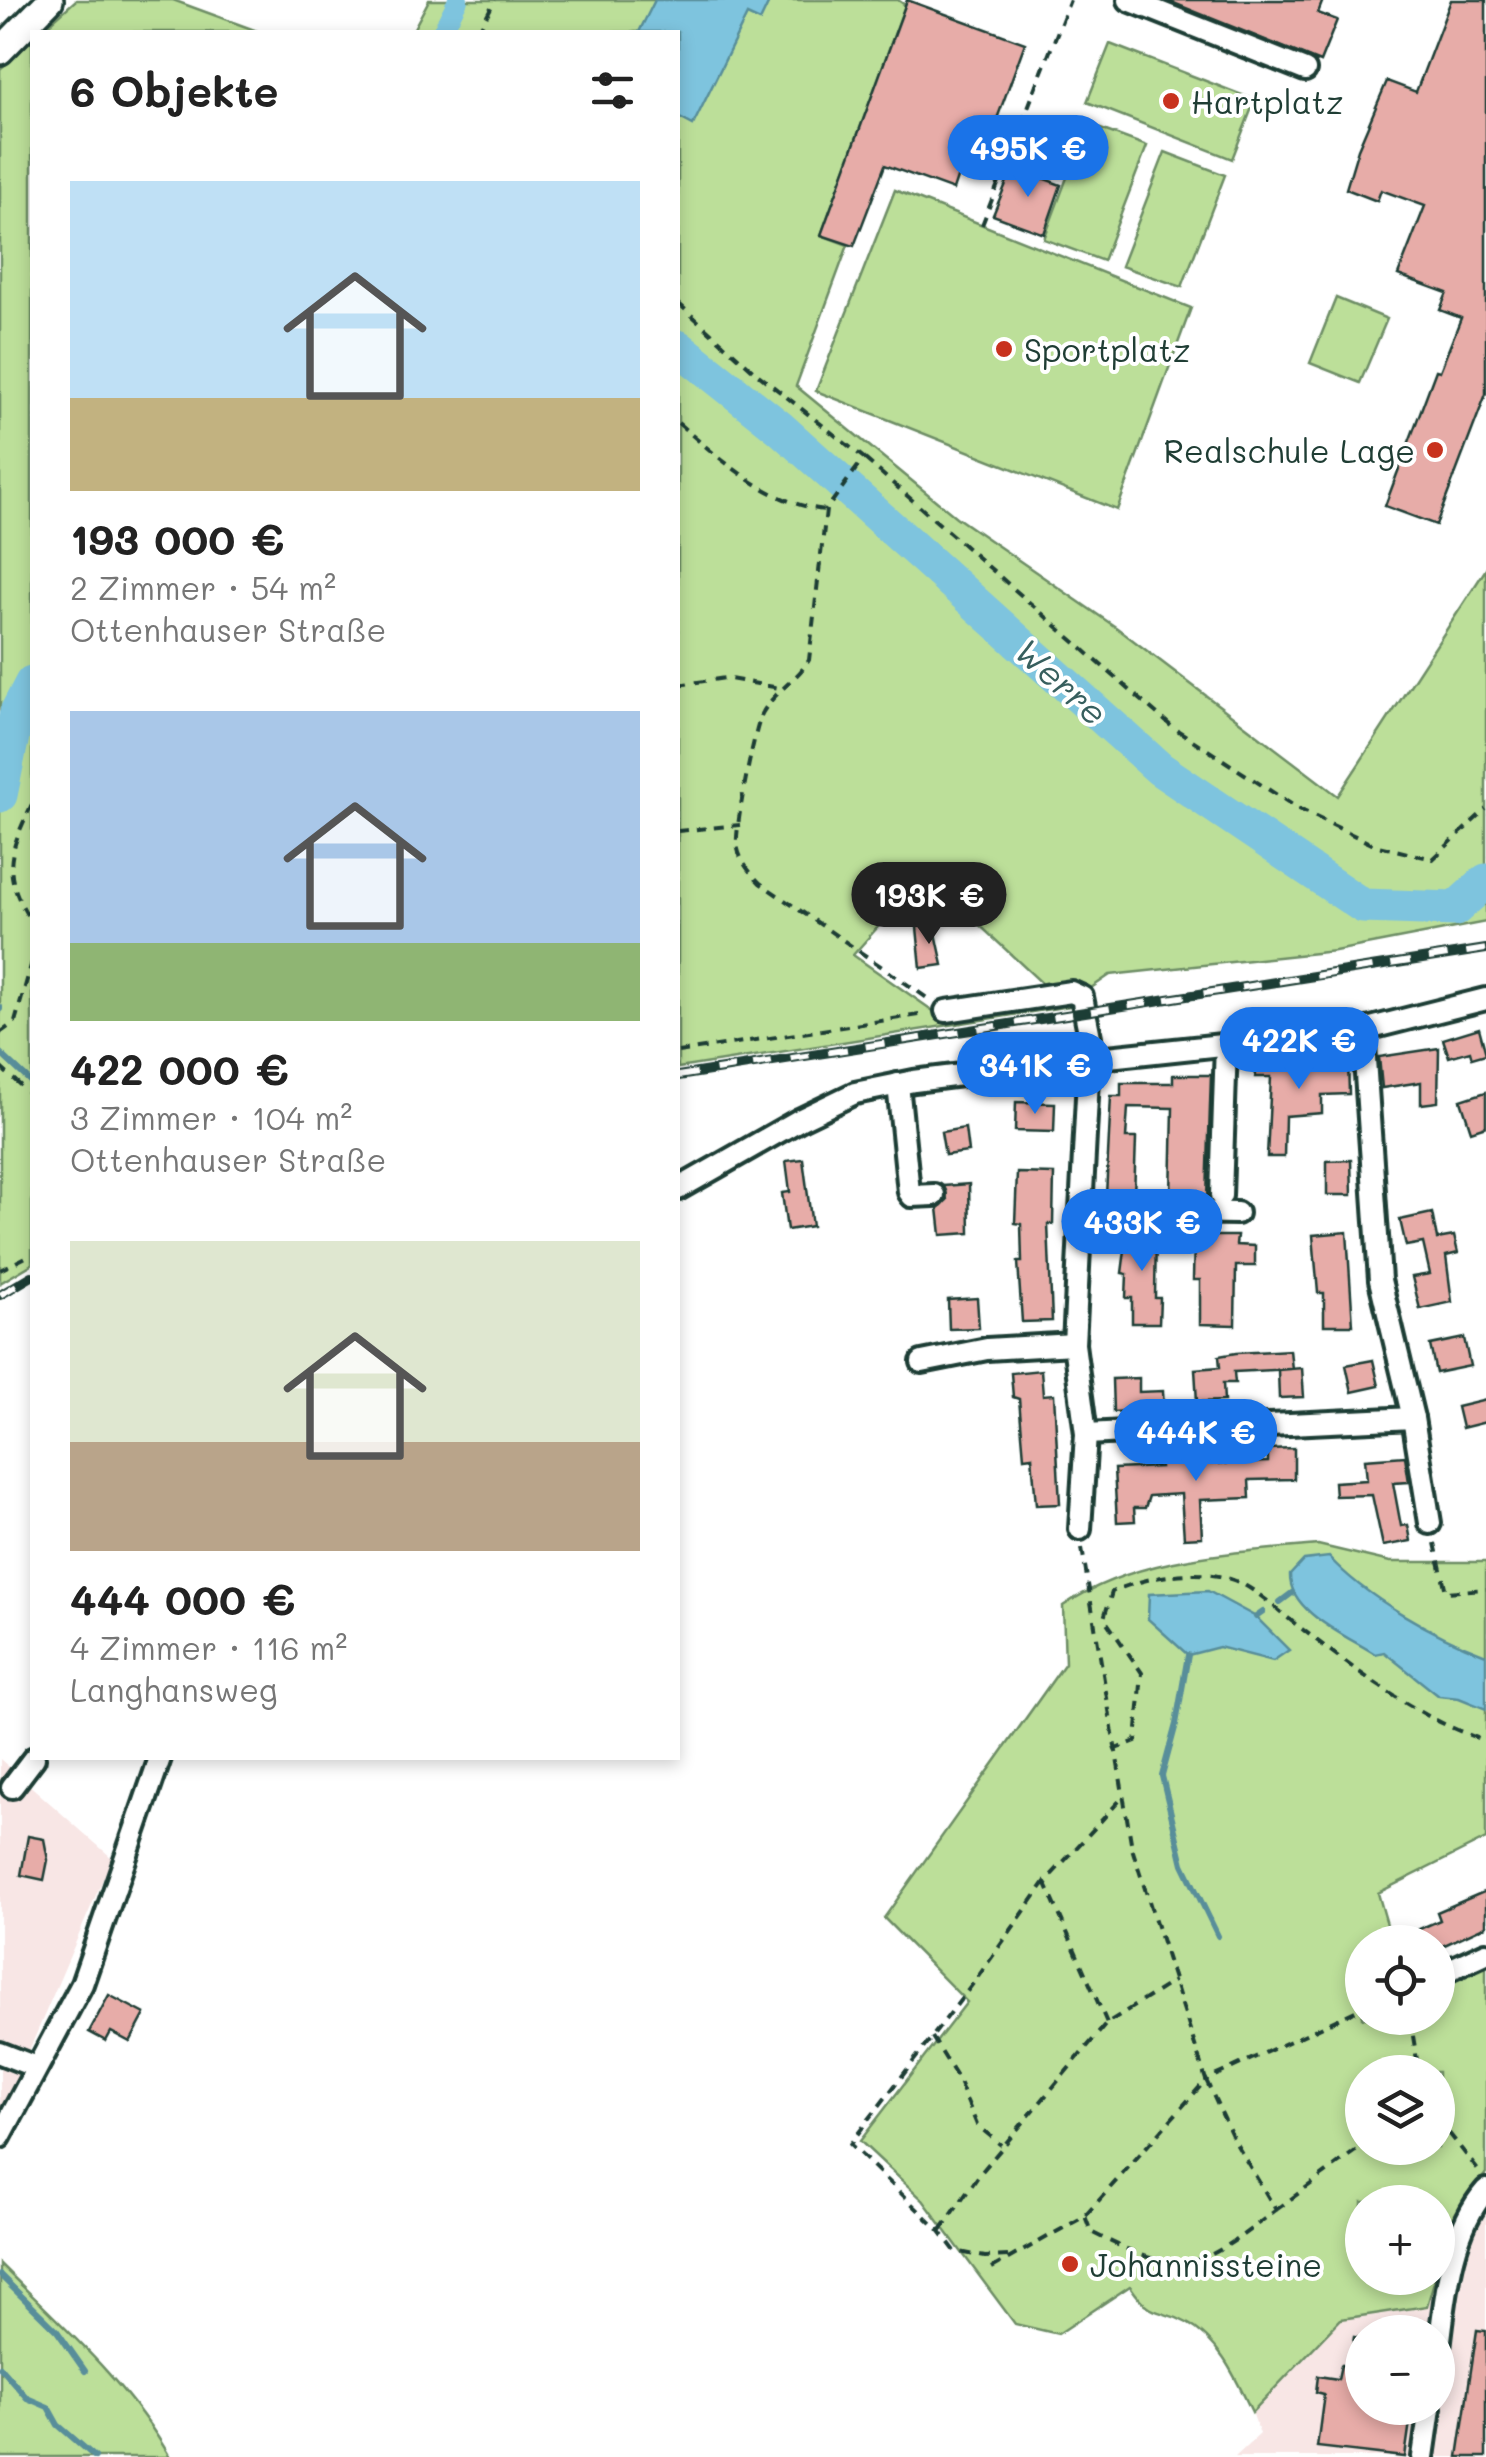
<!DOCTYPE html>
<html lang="de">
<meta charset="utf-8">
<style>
body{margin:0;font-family:Mali,sans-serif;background:#f2f2f2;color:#222;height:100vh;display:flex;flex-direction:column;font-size:38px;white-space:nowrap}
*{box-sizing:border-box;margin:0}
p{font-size:32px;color:#767676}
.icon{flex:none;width:55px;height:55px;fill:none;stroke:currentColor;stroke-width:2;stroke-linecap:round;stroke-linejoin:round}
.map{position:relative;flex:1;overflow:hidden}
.details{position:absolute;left:30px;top:30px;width:650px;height:1730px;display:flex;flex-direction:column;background:#fff;border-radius:0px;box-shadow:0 5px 15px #0003}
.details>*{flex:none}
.buttons{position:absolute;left:1345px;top:1925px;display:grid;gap:20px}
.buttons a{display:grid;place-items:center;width:110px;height:110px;border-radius:50%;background:#fff;box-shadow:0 5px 15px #0003;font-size:50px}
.price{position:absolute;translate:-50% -85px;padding:0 22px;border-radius:35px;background:#1a73e8;color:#fff;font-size:32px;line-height:65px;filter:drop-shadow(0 2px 5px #0008)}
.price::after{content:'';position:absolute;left:50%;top:60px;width:30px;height:22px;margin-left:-15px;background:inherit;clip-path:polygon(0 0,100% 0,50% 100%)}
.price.on{background:#222;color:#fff}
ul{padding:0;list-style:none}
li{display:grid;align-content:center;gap:20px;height:530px;padding:0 40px}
li span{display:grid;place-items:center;height:310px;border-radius:0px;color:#555}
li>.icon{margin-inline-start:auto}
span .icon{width:180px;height:180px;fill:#fffc;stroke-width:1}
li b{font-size:42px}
h2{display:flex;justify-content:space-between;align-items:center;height:120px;padding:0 40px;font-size:42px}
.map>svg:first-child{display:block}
</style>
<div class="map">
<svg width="1486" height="2457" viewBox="0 0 1486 2457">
<rect width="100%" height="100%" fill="#fff"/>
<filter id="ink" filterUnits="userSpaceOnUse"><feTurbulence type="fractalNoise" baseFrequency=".01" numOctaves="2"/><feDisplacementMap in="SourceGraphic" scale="20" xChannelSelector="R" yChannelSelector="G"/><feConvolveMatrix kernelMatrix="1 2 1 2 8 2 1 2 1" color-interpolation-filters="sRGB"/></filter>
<g filter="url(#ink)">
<g fill="#f8e6e5" fill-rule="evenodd">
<path d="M0,1759L112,1858L0,2118Z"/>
<path d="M1486,2173V2457H1235L1260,2434L1252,2412L1341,2319L1427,2306L1451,2222ZM1362,2332H1438V2408H1362Z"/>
</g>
<g fill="#bcdf99" stroke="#6e8e66" stroke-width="2.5" fill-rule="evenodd">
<path d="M76,0H173L260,32H40Z"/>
<path d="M429,0H898L905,5L821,235L848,245L796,386L956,517L1117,628L1338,796L1486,569V922L1335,951L1110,975L1091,988H1047L925,874L853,955L939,1015L1070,1006L678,1068V32H412Z"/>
<path d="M32,40V1264L0,1283V69Z"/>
<path d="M1110,44L1255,100L1232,159L1087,102Z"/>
<path d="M1087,124L1147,146L1103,261L1044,239Z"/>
<path d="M1165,152L1225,175L1182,287L1121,266Z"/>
<path d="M895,190L1191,308L1117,510L816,391Z"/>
<path d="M1336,298L1387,319L1360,383L1310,363Z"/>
<path d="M1318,1545L1390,1562H1486V1839L1378,1893L1392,1942H1362V2018H1438V1983L1486,1960V2173L1451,2222L1438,2269V2202H1362V2278H1435L1427,2306L1341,2319L1252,2412C1237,2381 1220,2341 1187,2323C1156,2306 1154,2321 1130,2286L1058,2334L1015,2324L923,2200L860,2141L967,2002L884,1918L1065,1663L1063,1606C1136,1556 1233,1553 1318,1545ZM1362,2072H1438V2148H1362Z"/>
<path d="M0,2264C60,2324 128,2383 170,2457H0Z"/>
</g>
<g fill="#7ec4de" stroke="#588e9a" stroke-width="2.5">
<path d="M655,0H770L760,21L747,15L693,125L678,117V32H639Z"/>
<path d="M1329,1557C1365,1597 1435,1636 1486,1655V1709L1459,1698L1439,1696L1384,1652L1375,1654C1347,1636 1289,1612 1290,1575L1304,1560Z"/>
<path d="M1208,1591L1256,1617L1289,1650L1273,1661L1219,1647L1188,1655L1148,1619L1149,1594Z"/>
</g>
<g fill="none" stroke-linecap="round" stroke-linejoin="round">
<g stroke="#588e9a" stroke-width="6">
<path d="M0,1007V1009"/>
<path d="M0,1053L32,1083"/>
<path d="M1280,1602L1292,1593"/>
<path d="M1256,1617L1263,1612"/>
<path d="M1188,1655L1176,1724L1162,1776L1183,1864L1218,1936"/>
<path d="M0,2275L57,2331L85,2371"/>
<path d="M0,2367L27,2398L48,2407L58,2425L95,2457"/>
</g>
<path stroke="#7ec4de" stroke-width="20" d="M442,32L458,0"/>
<g stroke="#7ec4de" stroke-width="35">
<path d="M678,347L780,428L1160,769L1363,906L1455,909L1486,881"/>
<path d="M0,795L17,712L32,683"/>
</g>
</g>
<g fill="#e7aca8" stroke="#1f3d34" stroke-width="2.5">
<path d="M907,0L1025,43L980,165L963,160L953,190L885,165L854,246L821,235Z"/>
<path d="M1166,0H1323L1318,13L1337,20L1320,62Z"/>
<path d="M1451,0H1486V394L1436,525L1385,506L1436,370L1440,371L1461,318L1440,310L1447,293L1398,275L1425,206L1381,190L1377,201L1346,189L1358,149L1387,81L1416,92Z"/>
<path d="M1013,167L1061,185L1044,234L993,215Z"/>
<path d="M934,924L943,965L921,968L917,927Z"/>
<path d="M1479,1028L1486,1054L1472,1058L1470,1051L1449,1057L1443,1039Z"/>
<path d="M1439,1048L1438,1102L1421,1104V1082L1382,1088L1379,1057Z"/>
<path d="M1348,1060L1349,1094L1322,1095V1113L1285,1116L1284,1157H1267L1271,1077H1256L1255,1061Z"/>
<path d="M1173,1075H1211L1207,1197L1171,1196L1173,1108L1128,1107L1126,1138H1136L1134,1197L1106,1196L1111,1096H1121V1083H1173Z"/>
<path d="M1486,1092V1126L1471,1131L1461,1100Z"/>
<path d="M1016,1102L1055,1103L1054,1132L1015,1131Z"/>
<path d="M965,1128L968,1152L945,1155L941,1132Z"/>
<path d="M803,1159L812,1226L787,1230L782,1193L790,1192L786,1161Z"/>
<path d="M1351,1160L1352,1195H1327V1161Z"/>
<path d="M1017,1173L1054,1174L1053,1224H1048L1052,1321L1022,1322L1018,1262H1022L1021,1224L1015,1223Z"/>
<path d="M969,1184L970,1233L941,1235L938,1208L947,1200L944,1186Z"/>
<path d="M1432,1213L1437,1239L1454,1236L1458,1253L1446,1256L1452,1302L1420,1309L1412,1277L1430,1274L1423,1243L1406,1246L1400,1220Z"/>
<path d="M1128,1227H1156L1155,1298H1160L1159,1323H1132V1298H1126L1127,1274L1122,1273Z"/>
<path d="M1347,1232L1353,1325H1324V1293H1318L1313,1235Z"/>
<path d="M1194,1236H1237L1236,1245L1255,1246V1266H1236L1235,1325L1200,1324V1280H1193Z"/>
<path d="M977,1298L979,1328L949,1329L948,1300Z"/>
<path d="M1464,1338L1470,1366L1436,1373L1430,1345Z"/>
<path d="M1290,1350L1292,1369L1234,1372L1235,1383H1223L1224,1401L1197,1402L1195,1369L1220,1367L1219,1356L1236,1353Z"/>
<path d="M1373,1360L1379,1386L1352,1392L1346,1365Z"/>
<path d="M1302,1368L1304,1397L1279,1398L1278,1370Z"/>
<path d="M1041,1370L1043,1395L1054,1394L1060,1504L1036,1505L1032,1456L1024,1457L1019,1399L1013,1397L1011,1373Z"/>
<path d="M1139,1378V1392L1163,1391L1164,1409L1113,1412L1112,1379Z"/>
<path d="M1486,1400V1422L1462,1428L1457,1407Z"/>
<path d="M1294,1448V1479L1249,1480L1250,1498L1200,1500L1202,1537L1184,1538L1181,1494L1149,1496L1145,1508H1134L1135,1521L1117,1522L1114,1469L1160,1467L1159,1461L1185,1459L1210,1458L1211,1464L1268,1462V1449Z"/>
<path d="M1405,1456L1409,1482L1393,1483L1401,1526L1408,1525L1411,1541L1383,1546L1372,1495L1335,1496L1334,1482L1367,1480L1365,1459Z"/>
<path d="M28,1836L44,1839L48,1860L44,1880L21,1875Z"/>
<path d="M1486,1891V1926L1438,1948V1942H1390L1440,1920L1437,1912Z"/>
<path d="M109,1995L145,2014L130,2042L111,2032L106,2041L89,2032Z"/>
<path d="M1477,2330L1486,2331V2457H1458Z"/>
<path d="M1354,2337L1362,2338V2408H1412L1405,2457L1317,2447L1324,2394L1316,2392L1318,2376L1338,2379L1341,2365L1349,2366Z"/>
</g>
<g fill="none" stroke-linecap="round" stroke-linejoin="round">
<defs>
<g id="minor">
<path d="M1129,0L1305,70"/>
<path d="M946,1011L1071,992L1082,997L1090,1037L1089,1059L1074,1344L1086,1434L1080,1529"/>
<path d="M1363,1030L1380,1280L1413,1418L1430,1523"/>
<path d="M898,1084L909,1192L912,1196L934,1195"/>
<path d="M678,1189L801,1119L855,1093L914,1081L1089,1059L1363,1030L1486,999"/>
<path d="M1221,1196L1226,1044"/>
<path d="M1082,1207L1107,1211L1237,1213"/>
<path d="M922,1362L987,1349L1074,1344"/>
<path d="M1086,1434L1413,1418"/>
<path d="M12,1787L34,1758"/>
<path d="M1438,1975L1486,1953"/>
<path d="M0,2053L36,2067"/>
<path d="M0,2137L82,1984L160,1758"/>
<path d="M1438,2356C1445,2302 1449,2232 1486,2190"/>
<path d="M1423,2457L1430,2408"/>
</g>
<path id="major" d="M0,51L50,0"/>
</defs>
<use href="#minor" stroke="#1f3d34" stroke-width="28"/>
<use href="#major" stroke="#1f3d34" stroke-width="32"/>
<g stroke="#1f3d34" stroke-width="4" stroke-dasharray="10 8" stroke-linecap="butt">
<path d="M478,32L495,0"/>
<path d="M982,225L1070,0"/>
<path d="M678,303L756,373L864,458L826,510L809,660C796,681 776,690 763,712C755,724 735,828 737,843C738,858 749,872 760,883L930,1000"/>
<path d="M678,423C719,458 770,505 826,510"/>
<path d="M865,459L1171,726L1297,808L1374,845L1433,859L1486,809"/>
<path d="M678,685L725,678L779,688"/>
<path d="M32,804C8,854 1,873 32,923"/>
<path d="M678,831L740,825"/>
<path d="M0,1033L15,1022L32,962"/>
<path d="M678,1052L926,1014"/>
<path d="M0,1067L32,1096"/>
<path d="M0,1270L32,1254"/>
<path d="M1435,1543L1446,1592L1486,1589"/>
<path d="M1082,1548L1132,1848L1206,2080L1362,2008"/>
<path d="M1113,1750L1136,1741L1142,1673L1104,1618L1112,1592C1143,1577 1199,1567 1233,1580C1258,1589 1281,1614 1302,1629C1358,1672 1418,1719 1486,1741"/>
<path d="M1045,1882L1107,2023"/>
<path d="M1410,2018L1419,2072"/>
<path d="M932,2037L957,2077L977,2125L1001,2145"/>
<path d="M1438,2119L1481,2174"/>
<path d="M1276,2210L1362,2146"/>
<path d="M941,2230L979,2175L1107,2023L1174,1981"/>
<path d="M1008,2256L985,2257L955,2251L940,2231L850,2144L975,1981L1045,1882L1122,1798"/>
<path d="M992,2268L1085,2216L1206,2080L1235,2142L1276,2210C1195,2272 1184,2279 1091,2232L1085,2216"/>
</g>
<use href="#minor" stroke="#fff" stroke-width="20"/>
<use href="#major" stroke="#fff" stroke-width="25"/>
<defs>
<g id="rail">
<path d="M678,1076L1486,949"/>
<path d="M0,1295L32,1276"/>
</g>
</defs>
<use href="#rail" stroke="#1f3d34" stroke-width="10"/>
<use href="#rail" stroke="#fff" stroke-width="6" stroke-dasharray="19" stroke-linecap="butt"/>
</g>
</g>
<g fill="#c8321e" stroke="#fff" stroke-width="4">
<circle cx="1171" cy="101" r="10"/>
<circle cx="1004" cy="349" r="10"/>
<circle cx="1435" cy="450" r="10"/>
<circle cx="1070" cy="2264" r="10"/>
</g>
<g text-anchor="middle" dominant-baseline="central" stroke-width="8" stroke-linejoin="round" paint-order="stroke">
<g font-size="32" fill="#1f3d34" stroke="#fff" text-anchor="start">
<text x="1191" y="101">Hartplatz</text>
<text x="1024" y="349">Sportplatz</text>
<text x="1415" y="450" text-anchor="end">Realschule Lage</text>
<text x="1090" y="2264">Johannissteine</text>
</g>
<g font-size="35" font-style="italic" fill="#375f5e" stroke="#fff">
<text transform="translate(1062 681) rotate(42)">Werre</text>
</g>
</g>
</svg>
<div class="buttons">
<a><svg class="icon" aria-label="locate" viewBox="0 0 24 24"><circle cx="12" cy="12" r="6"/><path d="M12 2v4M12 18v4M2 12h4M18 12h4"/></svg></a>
<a><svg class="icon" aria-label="layers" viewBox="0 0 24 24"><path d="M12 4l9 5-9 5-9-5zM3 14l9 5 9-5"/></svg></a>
<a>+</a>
<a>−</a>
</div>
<b class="price" style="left:1028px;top:200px">495K €</b>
<b class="price on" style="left:929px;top:947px">193K €</b>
<b class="price" style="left:1299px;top:1092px">422K €</b>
<b class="price" style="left:1035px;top:1117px">341K €</b>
<b class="price" style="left:1142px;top:1274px">433K €</b>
<b class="price" style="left:1196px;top:1484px">444K €</b>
<section class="details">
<h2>6 Objekte<svg class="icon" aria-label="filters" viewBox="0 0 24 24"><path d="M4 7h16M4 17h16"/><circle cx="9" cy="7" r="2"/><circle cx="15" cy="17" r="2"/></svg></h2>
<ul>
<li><span style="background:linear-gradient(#bfe0f5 70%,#c2b280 0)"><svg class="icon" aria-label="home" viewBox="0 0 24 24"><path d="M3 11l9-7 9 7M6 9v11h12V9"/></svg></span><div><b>193 000 €</b><p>2 Zimmer · 54 m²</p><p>Ottenhauser Straße</p></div></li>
<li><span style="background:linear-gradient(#a9c7e8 75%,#8fb573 0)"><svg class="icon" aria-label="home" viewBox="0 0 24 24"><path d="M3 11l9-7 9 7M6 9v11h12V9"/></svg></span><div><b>422 000 €</b><p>3 Zimmer · 104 m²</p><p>Ottenhauser Straße</p></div></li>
<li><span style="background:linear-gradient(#dfe7d0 65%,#b9a48a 0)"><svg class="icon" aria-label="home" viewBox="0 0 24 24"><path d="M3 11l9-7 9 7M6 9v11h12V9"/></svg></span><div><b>444 000 €</b><p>4 Zimmer · 116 m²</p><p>Langhansweg</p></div></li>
</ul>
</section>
</div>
